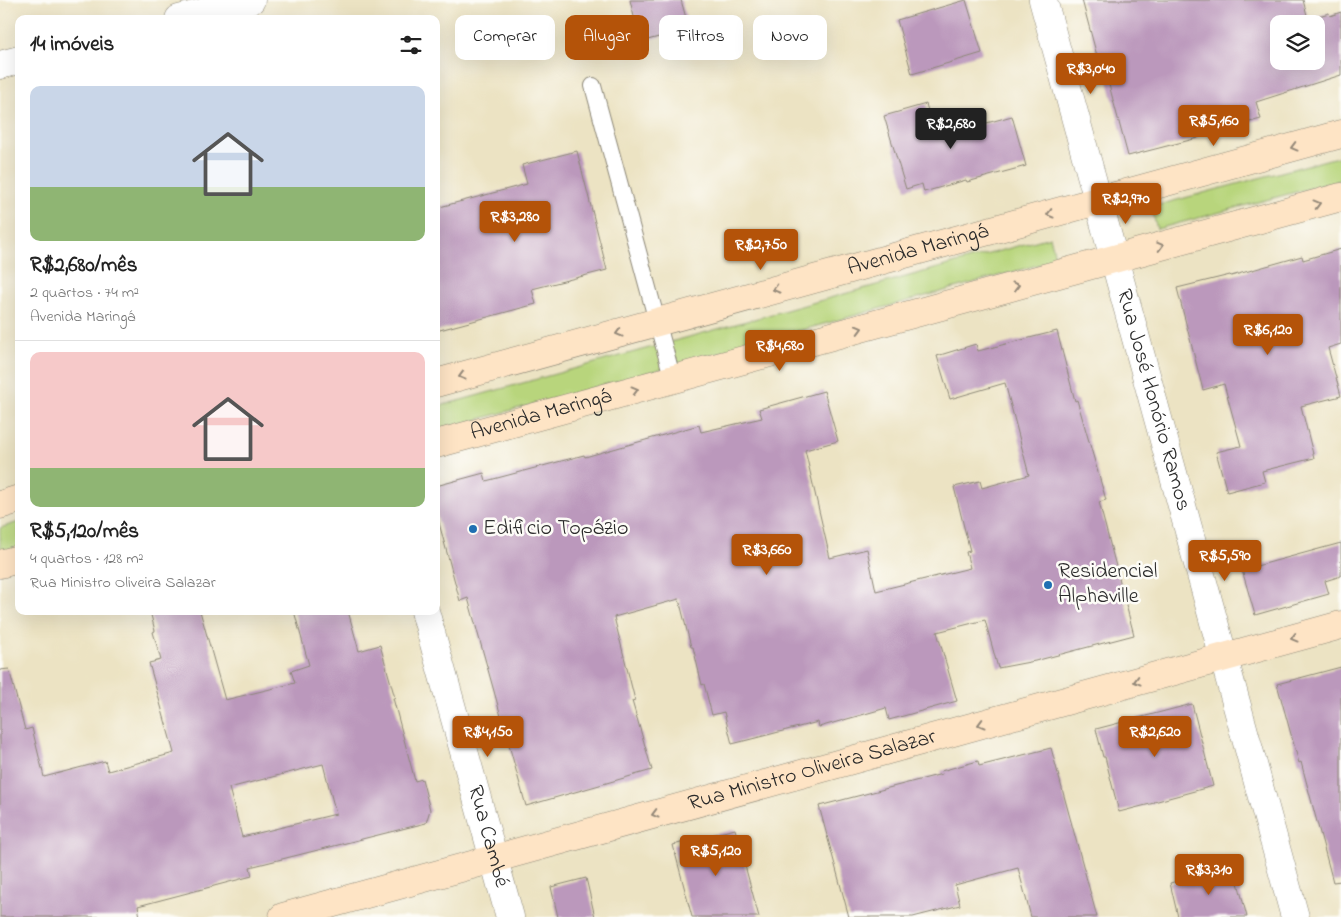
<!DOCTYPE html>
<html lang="pt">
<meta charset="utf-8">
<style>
body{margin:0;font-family:"Indie Flower",sans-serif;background:#f2f2f2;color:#222;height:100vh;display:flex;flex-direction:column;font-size:19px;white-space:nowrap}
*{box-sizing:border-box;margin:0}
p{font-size:16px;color:#767676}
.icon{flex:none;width:28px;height:28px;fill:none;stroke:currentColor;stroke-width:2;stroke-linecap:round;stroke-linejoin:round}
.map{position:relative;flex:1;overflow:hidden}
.side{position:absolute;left:15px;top:15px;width:425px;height:600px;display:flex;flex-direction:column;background:#fff;border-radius:10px;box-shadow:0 5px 20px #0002}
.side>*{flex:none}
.banner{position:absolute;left:455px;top:15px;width:475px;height:45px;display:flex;gap:10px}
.tools{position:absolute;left:1270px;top:15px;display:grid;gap:10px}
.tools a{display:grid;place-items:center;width:55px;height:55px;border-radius:10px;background:#fff;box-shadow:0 5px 20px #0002;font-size:25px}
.price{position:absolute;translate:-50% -42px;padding:0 11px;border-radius:5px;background:#b45309;color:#fff;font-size:16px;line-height:32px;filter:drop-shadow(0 1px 2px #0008)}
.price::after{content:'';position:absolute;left:50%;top:30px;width:15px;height:11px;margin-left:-8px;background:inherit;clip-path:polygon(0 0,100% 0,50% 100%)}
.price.active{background:#222;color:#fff}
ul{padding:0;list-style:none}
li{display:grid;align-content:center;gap:10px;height:265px;padding:0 15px}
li+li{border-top:1px solid #e0e0e0}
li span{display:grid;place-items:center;height:155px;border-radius:10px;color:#555}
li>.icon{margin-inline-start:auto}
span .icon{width:90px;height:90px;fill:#fffc;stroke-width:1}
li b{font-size:21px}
h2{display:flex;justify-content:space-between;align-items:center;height:60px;padding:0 15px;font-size:21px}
.pill{padding:0 18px;border-radius:10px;background:#fff;box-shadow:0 5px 20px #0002;font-size:18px;line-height:45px}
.pill.active{background:#b45309;color:#fff}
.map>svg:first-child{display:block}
</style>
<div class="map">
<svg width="1341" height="917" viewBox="0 0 1341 917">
<rect width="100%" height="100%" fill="#fdfcf7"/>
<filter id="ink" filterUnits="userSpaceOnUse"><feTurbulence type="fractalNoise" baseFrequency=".02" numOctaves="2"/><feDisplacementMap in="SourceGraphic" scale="10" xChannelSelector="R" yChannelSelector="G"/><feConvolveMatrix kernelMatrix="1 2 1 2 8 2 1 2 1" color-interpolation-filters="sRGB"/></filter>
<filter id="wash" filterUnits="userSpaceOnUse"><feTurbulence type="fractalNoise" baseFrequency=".0096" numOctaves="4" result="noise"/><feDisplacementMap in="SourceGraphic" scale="20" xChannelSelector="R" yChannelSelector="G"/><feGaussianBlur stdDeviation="1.12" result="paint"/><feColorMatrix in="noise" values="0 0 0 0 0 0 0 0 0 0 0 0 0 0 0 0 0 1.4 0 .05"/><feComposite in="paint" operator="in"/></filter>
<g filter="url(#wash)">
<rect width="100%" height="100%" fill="#ece3c3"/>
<g fill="#b8d57c" stroke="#728054">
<path d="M1341,156V180L1157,229L1151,207Z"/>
<path d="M1050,237L1056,260L436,431V407Z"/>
<path d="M19,522V550L0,555V528Z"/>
</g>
<g id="blocks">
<g fill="#bb98bc" fill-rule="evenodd">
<path d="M630,0H681L689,29L640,42Z"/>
<path d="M966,0L982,53L912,74L897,20Z"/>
<path d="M1082,0H1303L1308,19L1329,13L1330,16L1341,12V75L1256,102L1261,119L1197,136L1198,138L1128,156L1108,81L1104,82ZM1279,24H1316V61H1279Z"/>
<path d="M926,104L936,137L1012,116L1026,166L967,182L966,180L924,192L922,184L906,189L884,116Z"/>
<path d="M577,151L607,270L532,289L536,304L436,331V208L527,184L522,165Z"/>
<path d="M1341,249V344L1328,348L1341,396L1301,406L1314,458L1262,471L1265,482L1227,492L1216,452L1241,446L1224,384L1203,390L1177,288L1230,275L1231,276L1302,256L1303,260Z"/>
<path d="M1057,331L1075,401L1077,400L1106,500L1099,502L1134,635L1035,661L998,668L985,620L937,632L957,701L889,720L886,708L819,727L818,722L732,744L724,712L712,715L704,684L702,685L693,647H691L679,599L614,617L635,700L632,701L652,770L526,806L468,598L460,601L436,512V486L484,473L486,481L584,455L585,457L699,425L701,432L762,418L759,409L824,391L838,441L805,450L830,558L867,549L876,591L970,568L966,552L970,551L954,487L980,481L982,488L1029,475L1005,383L950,399L937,356L976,344L978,351Z"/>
<path d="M1341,543V576L1325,581L1329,594L1255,615L1242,570Z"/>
<path d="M150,611H200L225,700L295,683L291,671L309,665L294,611H348L359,651L380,645L395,698H393L415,781L422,779L430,810L426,823L250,867L252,876L138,906L140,917H0V670L9,669L25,730L32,728L44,777L105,761L108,771L174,753L149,663L161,660L153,632L155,631ZM323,764L336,814L242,837L229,788Z"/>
<path d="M1341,667V881L1333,882L1301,762L1299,763L1277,684Z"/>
<path d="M1192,704L1213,786L1154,802V803L1119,812L1105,757H1103L1096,729Z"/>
<path d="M1051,748L1097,917H1031L1018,868L955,885L960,905L913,917H849L819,806L942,774L941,771L978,761L979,766Z"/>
<path d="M735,829L759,917H692L673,845Z"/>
<path d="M1234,867L1247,917H1178L1170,883Z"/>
<path d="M586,878L595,917H558L551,887Z"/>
</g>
</g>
</g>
<g filter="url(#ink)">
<use href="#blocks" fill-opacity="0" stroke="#8c8777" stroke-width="1"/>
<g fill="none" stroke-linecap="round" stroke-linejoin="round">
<defs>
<path id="lane" d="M593,86L673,380"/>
<g id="street">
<path id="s1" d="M1043,0C1126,306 1212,611 1295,917"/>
<path d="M179,19L251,0"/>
<path d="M0,65L19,60"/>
<path id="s2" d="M425,611L510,917"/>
</g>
<g id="secondary">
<path id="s3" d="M436,383L1341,134"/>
<path id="s4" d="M436,444L1341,197"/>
<path d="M0,505L19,499"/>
<path d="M0,564L19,559"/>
<path id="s5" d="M283,917L1341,625"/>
</g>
</defs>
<use href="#lane" stroke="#8c8777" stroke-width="18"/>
<use href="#street" stroke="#8c8777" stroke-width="29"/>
<use href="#secondary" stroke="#8c8777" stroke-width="29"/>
<use href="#lane" stroke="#fff" stroke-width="16"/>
<use href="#street" stroke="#fff" stroke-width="28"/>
<use href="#secondary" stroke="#fee4c5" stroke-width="28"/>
</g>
<defs><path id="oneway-chevron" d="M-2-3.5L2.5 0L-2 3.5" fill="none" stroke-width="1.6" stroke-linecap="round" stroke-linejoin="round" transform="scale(1.25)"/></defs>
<g stroke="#948878">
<use href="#oneway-chevron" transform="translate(1294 147) rotate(165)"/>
<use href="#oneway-chevron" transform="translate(1317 204) rotate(-15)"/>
<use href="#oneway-chevron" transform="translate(1050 214) rotate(165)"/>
<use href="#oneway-chevron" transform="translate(1160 246) rotate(-15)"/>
<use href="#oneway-chevron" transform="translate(1016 286) rotate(-15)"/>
<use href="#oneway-chevron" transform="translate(776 289) rotate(165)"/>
<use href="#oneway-chevron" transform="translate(859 329) rotate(-15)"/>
<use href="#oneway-chevron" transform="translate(619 333) rotate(165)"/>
<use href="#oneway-chevron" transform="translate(462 376) rotate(165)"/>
<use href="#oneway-chevron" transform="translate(635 390) rotate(-15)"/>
<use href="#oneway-chevron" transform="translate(1294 638) rotate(165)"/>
<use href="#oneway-chevron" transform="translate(1137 681) rotate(165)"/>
<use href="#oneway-chevron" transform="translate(981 724) rotate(165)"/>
<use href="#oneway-chevron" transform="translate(655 814) rotate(165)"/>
</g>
</g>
<g fill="#1f6fb2" stroke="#fdfcf7" stroke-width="2">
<circle cx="473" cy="529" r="5"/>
<circle cx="1048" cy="585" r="5"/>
</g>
<g text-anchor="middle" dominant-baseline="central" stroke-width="5" stroke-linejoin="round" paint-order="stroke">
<g font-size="22" fill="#2b2b2b" stroke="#fdfcf7">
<text stroke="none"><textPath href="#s3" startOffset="500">Avenida Maringá</textPath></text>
<text stroke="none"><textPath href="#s1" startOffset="415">Rua José Honório Ramos</textPath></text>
<text stroke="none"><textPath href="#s4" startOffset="109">Avenida Maringá</textPath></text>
<text stroke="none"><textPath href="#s5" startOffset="549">Rua Ministro Oliveira Salazar</textPath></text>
<text stroke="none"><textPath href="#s2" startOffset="234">Rua Cambé</textPath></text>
</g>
<g font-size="22" fill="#2b2b2b" stroke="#fdfcf7" text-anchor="start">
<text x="483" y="529">Edificio Topázio</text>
<text x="1058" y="572">Residencial<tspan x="1058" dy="25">Alphaville</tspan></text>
</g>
</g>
</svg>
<div class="tools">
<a><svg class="icon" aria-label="layers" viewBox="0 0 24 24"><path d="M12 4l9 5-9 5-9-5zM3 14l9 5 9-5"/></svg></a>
</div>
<b class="price" style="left:1091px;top:95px">R$3,040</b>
<b class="price" style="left:1214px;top:147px">R$5,160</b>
<b class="price active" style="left:951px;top:150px">R$2,680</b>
<b class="price" style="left:1126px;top:225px">R$2,970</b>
<b class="price" style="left:515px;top:243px">R$3,280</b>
<b class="price" style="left:761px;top:271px">R$2,750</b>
<b class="price" style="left:1268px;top:356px">R$6,120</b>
<b class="price" style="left:780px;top:372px">R$4,680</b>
<b class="price" style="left:767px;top:576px">R$3,660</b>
<b class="price" style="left:1225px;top:582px">R$5,590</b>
<b class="price" style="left:488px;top:758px">R$4,150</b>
<b class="price" style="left:1155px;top:758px">R$2,620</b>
<b class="price" style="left:716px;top:877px">R$5,120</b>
<b class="price" style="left:1209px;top:896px">R$3,310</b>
<div class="banner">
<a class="pill">Comprar</a>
<a class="pill active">Alugar</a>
<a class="pill">Filtros</a>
<a class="pill">Novo</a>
</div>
<section class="side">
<h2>14 imóveis<svg class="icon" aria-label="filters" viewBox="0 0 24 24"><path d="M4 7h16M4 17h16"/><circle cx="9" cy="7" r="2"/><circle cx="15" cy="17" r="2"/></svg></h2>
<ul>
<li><span style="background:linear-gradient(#c9d6e8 65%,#8fb573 0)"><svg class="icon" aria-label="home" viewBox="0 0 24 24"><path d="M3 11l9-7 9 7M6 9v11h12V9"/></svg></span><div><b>R$2,680/mês</b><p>2 quartos · 74 m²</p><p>Avenida Maringá</p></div></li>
<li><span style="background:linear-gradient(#f6c9c9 75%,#8fb573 0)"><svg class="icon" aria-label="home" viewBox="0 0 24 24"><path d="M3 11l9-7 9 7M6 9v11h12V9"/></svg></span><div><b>R$5,120/mês</b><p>4 quartos · 128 m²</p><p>Rua Ministro Oliveira Salazar</p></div></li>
</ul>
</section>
</div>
